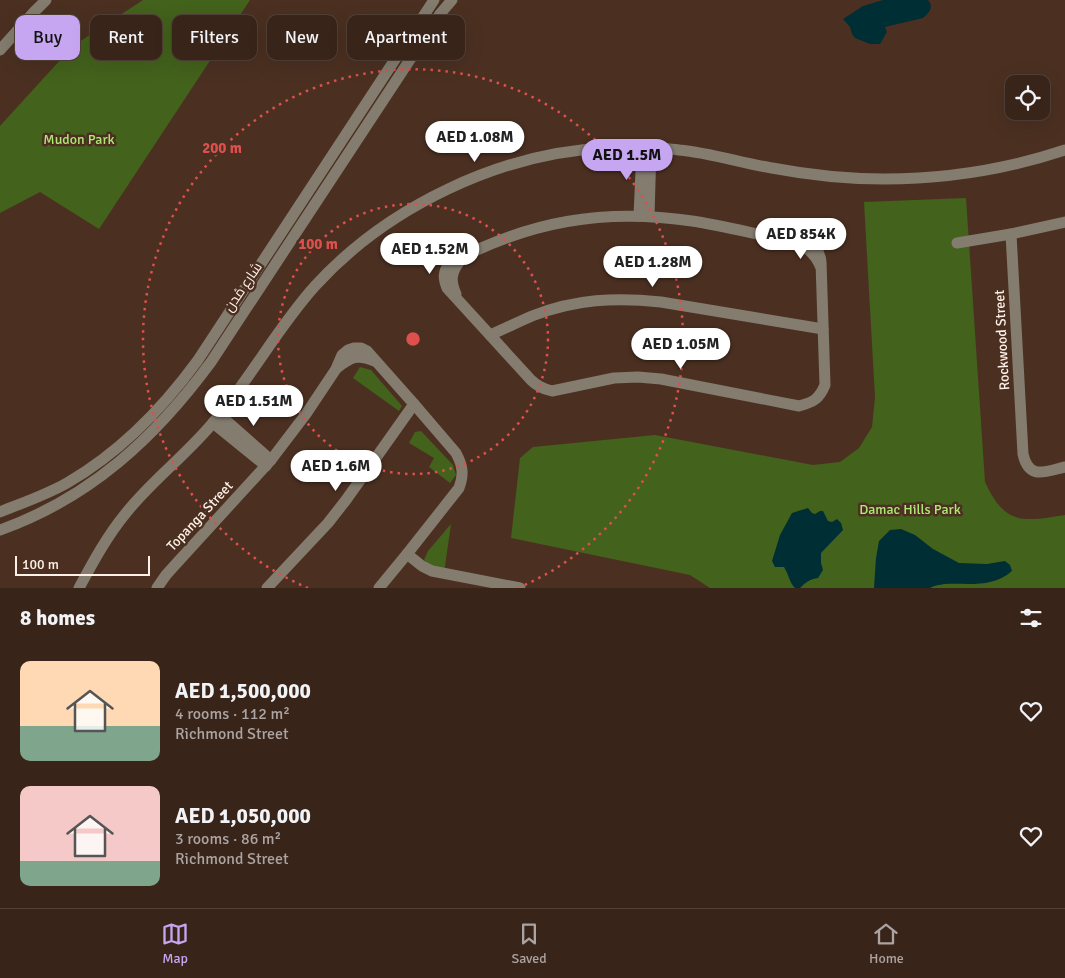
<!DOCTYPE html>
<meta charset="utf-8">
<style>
body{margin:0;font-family:Signika,Cairo,sans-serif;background:#3f2c22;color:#f1f3f6;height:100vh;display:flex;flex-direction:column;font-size:19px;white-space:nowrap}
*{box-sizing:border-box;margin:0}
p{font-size:16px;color:#aba4a2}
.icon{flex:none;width:28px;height:28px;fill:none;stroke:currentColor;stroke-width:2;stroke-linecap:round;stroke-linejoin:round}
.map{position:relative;height:588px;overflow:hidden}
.details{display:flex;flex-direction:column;background:#382419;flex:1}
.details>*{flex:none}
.banner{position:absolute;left:15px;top:15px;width:500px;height:45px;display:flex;gap:10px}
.fabs{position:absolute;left:1005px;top:75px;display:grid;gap:10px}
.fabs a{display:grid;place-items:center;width:45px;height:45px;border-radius:10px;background:#382419;box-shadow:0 5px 20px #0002,0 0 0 1px #524138;font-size:25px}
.scale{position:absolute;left:15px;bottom:12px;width:135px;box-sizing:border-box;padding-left:5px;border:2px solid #fef0e8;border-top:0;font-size:14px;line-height:18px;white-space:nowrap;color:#fef0e8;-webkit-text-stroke:4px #4b3021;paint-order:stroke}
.price{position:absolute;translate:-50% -42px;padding:0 11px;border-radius:18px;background:#fff;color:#222;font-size:16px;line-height:32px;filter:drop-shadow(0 1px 2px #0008)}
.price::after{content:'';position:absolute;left:50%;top:30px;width:15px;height:11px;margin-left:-8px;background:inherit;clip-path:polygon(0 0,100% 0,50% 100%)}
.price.current{background:#c6a6f0;color:#111}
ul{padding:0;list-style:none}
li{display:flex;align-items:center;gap:15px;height:125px;padding:0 20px}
li span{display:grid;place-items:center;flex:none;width:140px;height:100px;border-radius:10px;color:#555}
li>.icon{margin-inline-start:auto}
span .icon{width:60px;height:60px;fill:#fffc;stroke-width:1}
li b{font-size:21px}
h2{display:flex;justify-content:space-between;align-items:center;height:60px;padding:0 20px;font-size:21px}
.chip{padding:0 18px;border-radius:10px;background:#382419;box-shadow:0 5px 20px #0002,0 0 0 1px #524138;font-size:18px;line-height:45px}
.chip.current{background:#c6a6f0;color:#111}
.dock{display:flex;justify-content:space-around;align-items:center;height:70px;border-top:1px solid #524138;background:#382419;font-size:14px;color:#aba4a2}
.dock a{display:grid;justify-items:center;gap:2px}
.dock .current{color:#c6a6f0}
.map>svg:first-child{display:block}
</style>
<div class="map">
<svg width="1065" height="588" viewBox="0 0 1065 588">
<rect width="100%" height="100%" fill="#4b3021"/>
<g fill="#43621c">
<path d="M143,0H250L99,229L40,192L0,213V126L73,46Z"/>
<path d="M966,198L985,482C1005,525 1022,522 1065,515V588H710L690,575L511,538L520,458L533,447L655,435L813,465L840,462L859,448L872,427L875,397L864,202Z"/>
<path d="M360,367L371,370L402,406L399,411L353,378Z"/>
<path d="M421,431L453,465L456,475L450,483L429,467L434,458L409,443L415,432Z"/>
<path d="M451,524L444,573L430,568L424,560L428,551Z"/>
</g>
<g fill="#002e35">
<path d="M883,0H928C934,7 930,12 923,18L885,27L887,32L880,44H870L855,38L852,34L850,27L843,19L863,6Z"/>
<path d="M808,508L812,513L815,514L820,511H823L828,521L832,522L837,519L841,523L843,530L821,553V563L823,570L818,578C810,579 806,582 800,588H795C789,582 789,575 784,567H775L772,561L780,535L792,513Z"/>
<path d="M901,529L915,535L933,549L959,563L987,564L1005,561L1010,565L1012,571C992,588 971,583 945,584C939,585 935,585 930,588H874L876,558L879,541L890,530Z"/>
</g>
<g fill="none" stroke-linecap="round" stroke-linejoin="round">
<g stroke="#837c6f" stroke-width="11">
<path d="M0,50L34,12L46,0"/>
<path d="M639,216L642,148"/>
<path d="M649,216L651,148"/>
<path d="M1011,234L1023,454C1029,481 1046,471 1065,467"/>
<path d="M792,241C808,240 819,244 821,262L825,385C819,399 814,402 799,406L661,379L638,377L614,378L552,391C543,389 537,386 531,380L447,288C443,278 443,272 449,264C528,221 604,208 692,221C725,226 759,235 792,241C807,246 816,254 821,268"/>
<path d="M957,243L1011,234L1065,222"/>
<path d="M456,294C450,281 451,272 460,261"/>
<path d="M490,335C504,329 518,322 532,316C575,299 616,297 661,302L823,329"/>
<path d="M337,368C351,357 357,354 374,361"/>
<path d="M220,415L271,460"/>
<path d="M213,423L266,466"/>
<path d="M0,512C22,503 46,495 67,483C119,453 163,408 198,360L434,0"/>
<path d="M0,530C90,498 155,438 211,362L440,14L452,0"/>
<path d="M407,554L422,566L432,571L520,588"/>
<path d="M79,588C93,562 107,536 126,513C153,479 189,453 216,419C252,376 278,327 315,286C387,207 501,152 608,148C618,147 628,148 638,148C652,148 666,148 679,150C711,153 741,163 772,168C809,175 847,179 884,179C945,179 1008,169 1065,150"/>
<path d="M157,588L166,575L175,565L271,460L306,414L336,369L342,355L348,350L354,348H361L367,351L414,404L456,453C463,466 464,475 459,488L407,554L379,588"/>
<path d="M267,588L328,523L346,500L414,404"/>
</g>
</g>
<g fill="none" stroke="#de504e" stroke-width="2.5" stroke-dasharray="2.5 5">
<circle cx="413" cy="339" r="135"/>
<path d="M308 588A270 270 0 1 1 518 588"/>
</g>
<g text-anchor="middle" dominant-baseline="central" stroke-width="5" stroke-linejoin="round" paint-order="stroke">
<g font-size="14" fill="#b0e876" stroke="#4b3021">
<text x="79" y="139">Mudon Park</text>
<text x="910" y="509">Damac Hills Park</text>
</g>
<g font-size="14" fill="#fef0e8" stroke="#4b3021">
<text transform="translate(243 287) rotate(-56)">شارع مُدن</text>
<text transform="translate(1002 340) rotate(-93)">Rockwood Street</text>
<text transform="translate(200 516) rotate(-47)">Topanga Street</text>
</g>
</g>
<circle cx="413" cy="339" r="8" fill="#de504e" stroke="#4b3021" stroke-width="2.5"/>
<g font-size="15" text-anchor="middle" font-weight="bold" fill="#de504e" stroke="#4b3021" stroke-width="5" stroke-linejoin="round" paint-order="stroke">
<text x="222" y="153">200 m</text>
<text x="318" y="249">100 m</text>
</g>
</svg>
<div class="fabs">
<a><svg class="icon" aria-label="locate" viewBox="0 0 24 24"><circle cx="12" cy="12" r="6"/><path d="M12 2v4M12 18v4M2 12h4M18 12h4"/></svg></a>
</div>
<div class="scale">100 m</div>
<b class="price" style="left:475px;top:163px">AED 1.08M</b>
<b class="price current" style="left:627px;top:181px">AED 1.5M</b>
<b class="price" style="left:801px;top:260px">AED 854K</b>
<b class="price" style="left:430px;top:275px">AED 1.52M</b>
<b class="price" style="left:653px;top:288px">AED 1.28M</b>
<b class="price" style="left:681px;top:370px">AED 1.05M</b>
<b class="price" style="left:254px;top:427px">AED 1.51M</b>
<b class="price" style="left:336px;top:492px">AED 1.6M</b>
<div class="banner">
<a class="chip current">Buy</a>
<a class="chip">Rent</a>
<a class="chip">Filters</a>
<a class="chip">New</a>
<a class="chip">Apartment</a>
</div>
</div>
<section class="details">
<h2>8 homes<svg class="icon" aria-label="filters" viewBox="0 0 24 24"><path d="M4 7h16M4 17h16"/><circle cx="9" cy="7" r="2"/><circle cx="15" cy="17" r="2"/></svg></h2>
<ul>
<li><span style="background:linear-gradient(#ffd9b3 65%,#7fa58c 0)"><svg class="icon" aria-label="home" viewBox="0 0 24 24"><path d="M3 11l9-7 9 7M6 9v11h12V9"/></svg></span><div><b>AED 1,500,000</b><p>4 rooms · 112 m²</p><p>Richmond Street</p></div><svg class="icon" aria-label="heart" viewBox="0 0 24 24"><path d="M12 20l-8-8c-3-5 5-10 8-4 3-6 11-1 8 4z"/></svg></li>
<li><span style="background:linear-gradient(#f6c9c9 75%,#7fa58c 0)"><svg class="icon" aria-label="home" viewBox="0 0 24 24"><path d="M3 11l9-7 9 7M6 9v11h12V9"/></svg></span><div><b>AED 1,050,000</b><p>3 rooms · 86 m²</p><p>Richmond Street</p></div><svg class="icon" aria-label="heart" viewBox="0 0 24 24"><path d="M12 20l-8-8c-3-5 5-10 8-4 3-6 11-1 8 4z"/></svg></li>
</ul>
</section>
<nav class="dock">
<a class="current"><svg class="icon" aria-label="map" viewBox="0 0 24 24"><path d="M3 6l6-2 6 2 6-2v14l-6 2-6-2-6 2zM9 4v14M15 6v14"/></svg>Map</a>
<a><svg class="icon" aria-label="saved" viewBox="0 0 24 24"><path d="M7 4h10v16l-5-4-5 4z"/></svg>Saved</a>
<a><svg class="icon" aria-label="home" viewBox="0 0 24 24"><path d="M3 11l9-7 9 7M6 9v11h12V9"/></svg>Home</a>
</nav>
